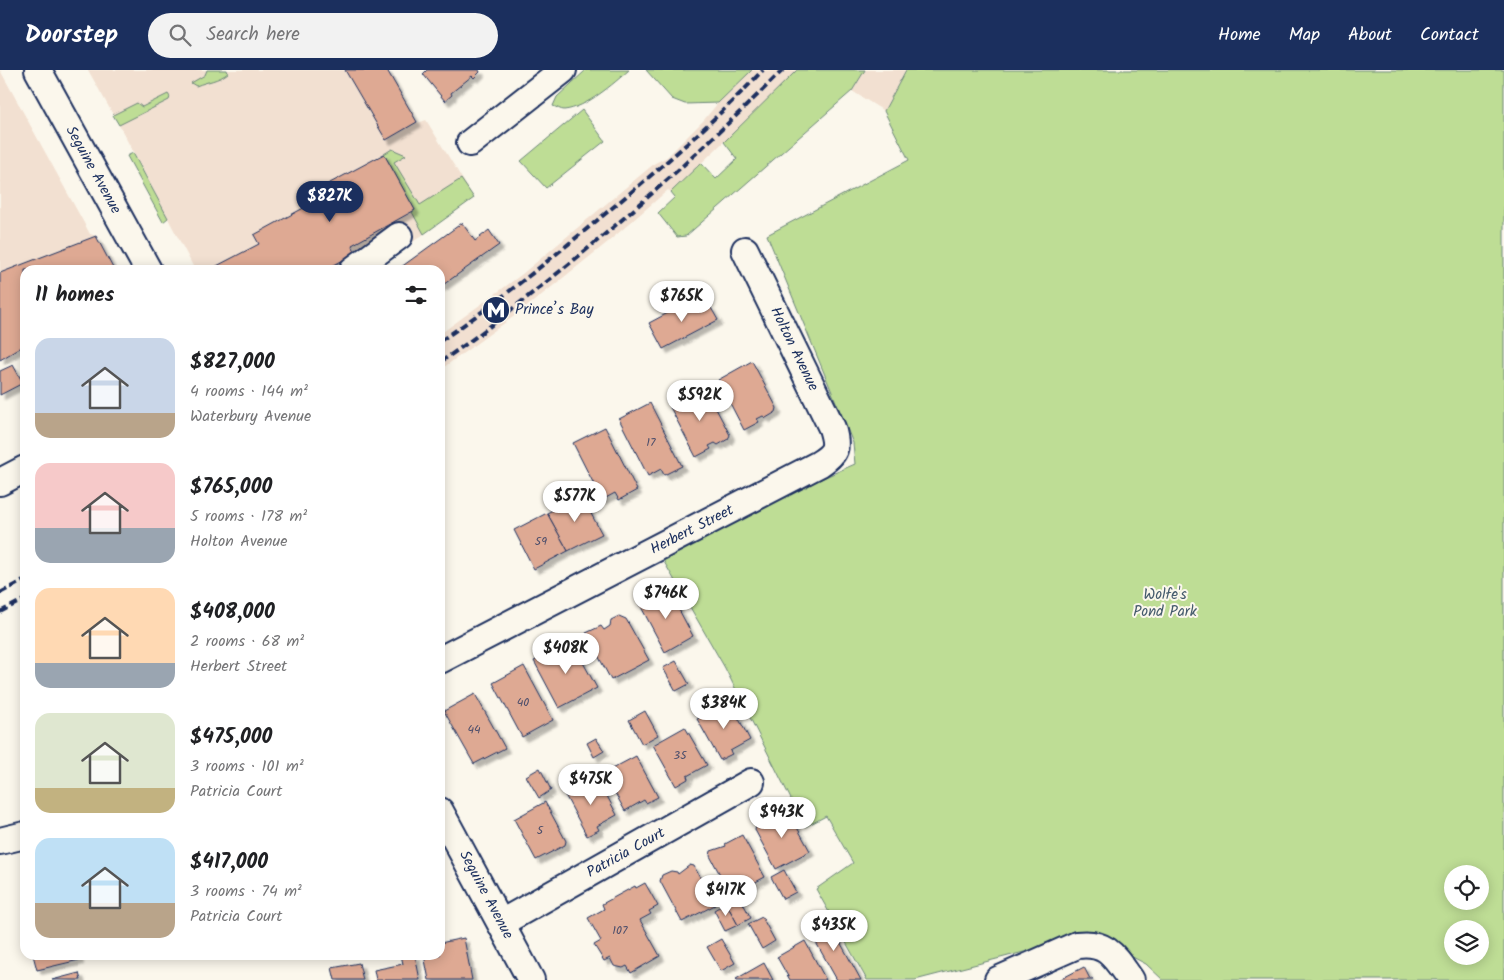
<!DOCTYPE html>
<meta charset="utf-8">
<style>
body{margin:0;font-family:Kalam,sans-serif;background:#f2f2f2;color:#202124;height:100vh;display:flex;flex-direction:column;font-size:19px;white-space:nowrap}
*{box-sizing:border-box;margin:0}
p{font-size:16px;color:#757577}
.icon{flex:none;width:28px;height:28px;fill:none;stroke:currentColor;stroke-width:2;stroke-linecap:round;stroke-linejoin:round}
.map{position:relative;flex:1;overflow:hidden}
.drawer{position:absolute;left:20px;top:195px;width:425px;height:695px;display:flex;flex-direction:column;background:#fff;border-radius:15px;box-shadow:0 2px 12px #0003}
.drawer>*{flex:none}
.buttons{position:absolute;left:1444px;top:795px;display:grid;gap:10px}
.buttons a{display:grid;place-items:center;width:45px;height:45px;border-radius:50%;background:#fff;box-shadow:0 2px 12px #0003;font-size:25px}
.price{position:absolute;translate:-50% -42px;padding:0 11px;border-radius:18px;background:#fff;color:#222;font-size:16px;line-height:32px;filter:drop-shadow(0 1px 2px #0008)}
.price::after{content:'';position:absolute;left:50%;top:30px;width:15px;height:11px;margin-left:-8px;background:inherit;clip-path:polygon(0 0,100% 0,50% 100%)}
.price.current{background:#1b2f5e;color:#fff}
ul{padding:0;list-style:none}
li{display:flex;align-items:center;gap:15px;height:125px;padding:0 15px}
li span{display:grid;place-items:center;flex:none;width:140px;height:100px;border-radius:15px;color:#555}
li>.icon{margin-inline-start:auto}
span .icon{width:60px;height:60px;fill:#fffc;stroke-width:1}
li b{font-size:21px}
h2{display:flex;justify-content:space-between;align-items:center;height:60px;padding:0 15px;font-size:21px}
header{display:flex;align-items:center;gap:30px;box-sizing:border-box;height:70px;padding:0 25px;background:#1b2f5e;color:#fff}
header strong{font-size:24px}
nav{display:flex;gap:28px;margin-inline-start:auto;font-size:18px}
.search{width:350px;height:45px;background:#f2f2f2;display:flex;align-items:center;gap:12px;box-sizing:border-box;padding:0 18px;border-radius:28px;color:#757577;font-size:19px}
.map>svg:first-child{display:block}
</style>
<header>
<strong>Doorstep</strong>
<div class="search"><svg class="icon" aria-label="search" viewBox="0 0 24 24"><circle cx="10" cy="10" r="6"/><path d="M15 15l6 6"/></svg>Search here</div>
<nav><a>Home</a><a>Map</a><a>About</a><a>Contact</a></nav>
</header>
<div class="map">
<svg width="1504" height="910" viewBox="0 0 1504 910">
<defs>
<filter id="shadow"><feDropShadow dx="4.5" dy="4.5" stdDeviation="1" flood-color="#0004"/></filter>
</defs>
<rect width="100%" height="100%" fill="#fbf7ec"/>
<filter id="ink" filterUnits="userSpaceOnUse"><feTurbulence type="fractalNoise" baseFrequency=".02" numOctaves="2"/><feDisplacementMap in="SourceGraphic" scale="10" xChannelSelector="R" yChannelSelector="G"/><feConvolveMatrix kernelMatrix="1 2 1 2 8 2 1 2 1" color-interpolation-filters="sRGB"/></filter>
<g filter="url(#ink)">
<g fill="#f2e0d1">
<path d="M0,0L90,164L96,166L114,200H25V275L0,290Z"/>
<path d="M88,0H387L418,53L426,50L474,128L374,200H195L119,55Z"/>
<path d="M752,0H799L671,122L668,120L608,172L524,239L440,300V264L521,205L655,93L667,87L703,51L718,33Z"/>
<path d="M865,0H906L884,41L852,21Z"/>
</g>
<g fill="#bedd95" stroke="#6c867a" fill-rule="evenodd">
<path d="M207,0H227L228,3C218,11 208,11 196,16L191,13L205,5Z"/>
<path d="M586,0H629C613,14 586,38 564,40C561,40 556,37 553,36L557,27Z"/>
<path d="M646,0H752L718,33L685,34L672,29Z"/>
<path d="M797,0H865L852,21L686,166L677,167L658,143L675,127L671,122L701,93L716,109L737,89L724,72Z"/>
<path d="M906,0H1504V910H1163L1146,894L1090,865L915,910H867L816,819L853,793L826,746L805,757L725,598L663,490L773,430L855,394L853,373L767,165L909,90L884,41ZM1452,804H1480V831H1452ZM1452,859H1480V886H1452Z"/>
<path d="M168,24L170,27L169,30L119,55L113,45L137,33L142,37Z"/>
<path d="M582,40L605,71L546,118L521,91Z"/>
<path d="M392,79L406,85L394,92L420,135L461,109L474,128L424,164L412,142L415,140L384,84Z"/>
<path d="M133,83L168,148L163,152L127,86Z"/>
</g>
<g fill="#dea993" stroke="#1b2f5e" filter="url(#shadow)">
<path d="M345,0H387L417,52L386,70Z"/>
<path d="M427,0H479L480,2L474,8L472,6L451,23L452,25L445,31L423,4Z"/>
<path d="M384,84L415,140L352,175L356,183L325,200H209L259,174L254,165L320,129L315,121Z"/>
<path d="M462,153L475,171L489,160L499,175L440,217V200H397Z"/>
<path d="M96,166L114,200H25V275L0,290V203Z"/>
<path d="M698,227L705,240L710,236L718,250L663,279L649,253Z"/>
<path d="M752,291L777,338L776,342L766,348L763,346L757,349L759,352L744,360L718,310Z"/>
<path d="M13,295L23,313L0,325V301Z"/>
<path d="M705,318L730,365L728,369L718,375L715,373L709,376L711,379L696,387L670,337Z"/>
<path d="M650,333L682,396L664,405L661,399L648,406L619,349Z"/>
<path d="M605,357L637,420L619,430L615,423L602,430L573,373Z"/>
<path d="M581,425L602,464L568,481L547,443Z"/>
<path d="M547,443L568,481L534,499L514,460Z"/>
<path d="M668,519L693,566L665,582L640,535Z"/>
<path d="M619,546L626,549L649,590L611,610L586,563L601,556L604,560L610,556L611,550Z"/>
<path d="M567,574L574,576L597,618L559,638L534,591L550,583L552,587L558,584L560,578Z"/>
<path d="M676,591L689,614L676,621L663,598Z"/>
<path d="M524,596L553,650L522,667L493,613Z"/>
<path d="M475,624L505,678L474,694L444,641Z"/>
<path d="M730,632L750,670L730,681L732,684L720,690L697,649Z"/>
<path d="M645,641L658,665L642,674L629,650Z"/>
<path d="M685,657L707,695L687,706L688,709L676,716L653,675Z"/>
<path d="M596,668L604,681L594,687L587,673Z"/>
<path d="M636,686L658,727L646,733L644,730L625,741L604,703Z"/>
<path d="M540,698L551,720L539,728L526,706Z"/>
<path d="M597,707L617,745L597,756L599,760L587,766L565,725Z"/>
<path d="M545,732L566,771L565,775L536,790L514,749Z"/>
<path d="M787,739L810,781L776,799L755,760L756,756L763,752L767,753L772,750L770,748Z"/>
<path d="M742,765L765,807L731,825L710,786L711,781L726,776L725,774Z"/>
<path d="M690,795L694,796L715,835L682,852L660,811L662,805L671,801L677,802L678,804Z"/>
<path d="M784,800L796,822L783,829L771,807Z"/>
<path d="M645,813L658,836L649,841L651,844L640,850L660,886L631,903L627,896L623,898L614,896L610,888L604,891L594,875L601,871L588,848L604,839L602,834L635,816L636,818Z"/>
<path d="M739,826L751,848L738,855L726,833Z"/>
<path d="M726,833L738,855L725,861L714,840Z"/>
<path d="M762,847L775,871L762,879L748,854Z"/>
<path d="M828,850L861,910H837L809,860Z"/>
<path d="M464,868L472,910H429L424,885H440V873Z"/>
<path d="M721,869L735,893L721,901L707,877Z"/>
<path d="M805,871L826,910H790L777,887Z"/>
<path d="M33,885H78L79,890L37,900Z"/>
<path d="M401,885H415L420,910H376L374,900L403,894Z"/>
<path d="M359,893L363,910H335L332,898Z"/>
<path d="M764,893L773,910H737L736,909Z"/>
<path d="M1084,897L1090,909L1092,908L1093,910H1059Z"/>
<path d="M79,903L81,910H52Z"/>
</g>
<g fill="none" stroke-linecap="round" stroke-linejoin="round">
<defs>
<g id="minor">
<path d="M38,0L148,200"/>
<path d="M470,73L563,0"/>
<path d="M353,200L399,166"/>
<path d="M0,412L25,399"/>
<path d="M440,590L819,394C836,383 838,378 832,358L745,180"/>
<path d="M440,741L531,910"/>
<path d="M0,771L25,765"/>
<path d="M501,853L751,712"/>
<path d="M998,910L1077,875C1108,871 1115,888 1131,910"/>
</g>
</defs>
<use href="#minor" stroke="#1b2f5e" stroke-width="30"/>
<use href="#minor" stroke="#fbf7ec" stroke-width="26"/>
<g stroke="#1b2f5e" stroke-width="4" stroke-dasharray="8 4" stroke-linecap="butt">
<path d="M440,271C496,234 548,191 600,148C656,102 713,53 763,0"/>
<path d="M440,292C475,269 507,243 540,217C626,150 705,77 783,0"/>
<path d="M0,523L25,510"/>
<path d="M0,542L25,529"/>
</g>
</g>
</g>
<defs>
<symbol id="metro-disc" viewBox="-11 -11 22 22"><circle r="9.5" fill="#1b2f5e" stroke="#fbf7ec"/><path d="M-5.5 5V-5H-3L0 0L3-5H5.5V5H3V-.5L0 4L-3-.5V5Z" fill="#fff"/></symbol>
</defs>
<g fill-rule="evenodd">
<use href="#metro-disc" x="480" y="224" width="32" height="32"/>
</g>
<g text-anchor="middle" dominant-baseline="central" stroke-width="4" stroke-linejoin="round" paint-order="stroke">
<g font-size="12" fill="#4c4e6b">
<text x="651" y="372">17</text>
<text x="541" y="471">59</text>
<text x="523" y="632">40</text>
<text x="474" y="659">44</text>
<text x="680" y="685">35</text>
<text x="540" y="760">5</text>
<text x="620" y="860">107</text>
</g>
<g font-size="15" fill="#1b2f5e" stroke="#fbf7ec">
<text transform="translate(93 100) rotate(61)">Seguine Avenue</text>
<text transform="translate(794 279) rotate(64)">Holton Avenue</text>
<text transform="translate(692 460) rotate(-27)">Herbert Street</text>
<text transform="translate(626 783) rotate(-29)">Patricia Court</text>
<text transform="translate(486 825) rotate(62)">Seguine Avenue</text>
</g>
<g font-size="15" fill="#1b2f5e" stroke="#fbf7ec" text-anchor="start">
<text x="515" y="240">Prince’s Bay</text>
</g>
<g font-size="15" fill="#445a6c" stroke="#fbf7ec">
<text x="1165" y="525">Wolfe's<tspan x="1165" dy="17">Pond Park</tspan></text>
</g>
</g>
</svg>
<div class="buttons">
<a><svg class="icon" aria-label="locate" viewBox="0 0 24 24"><circle cx="12" cy="12" r="6"/><path d="M12 2v4M12 18v4M2 12h4M18 12h4"/></svg></a>
<a><svg class="icon" aria-label="layers" viewBox="0 0 24 24"><path d="M12 4l9 5-9 5-9-5zM3 14l9 5 9-5"/></svg></a>
</div>
<b class="price current" style="left:330px;top:153px">$827K</b>
<b class="price" style="left:682px;top:253px">$765K</b>
<b class="price" style="left:700px;top:352px">$592K</b>
<b class="price" style="left:575px;top:453px">$577K</b>
<b class="price" style="left:666px;top:550px">$746K</b>
<b class="price" style="left:566px;top:605px">$408K</b>
<b class="price" style="left:724px;top:660px">$384K</b>
<b class="price" style="left:591px;top:736px">$475K</b>
<b class="price" style="left:782px;top:769px">$943K</b>
<b class="price" style="left:726px;top:847px">$417K</b>
<b class="price" style="left:834px;top:882px">$435K</b>
<section class="drawer">
<h2>11 homes<svg class="icon" aria-label="filters" viewBox="0 0 24 24"><path d="M4 7h16M4 17h16"/><circle cx="9" cy="7" r="2"/><circle cx="15" cy="17" r="2"/></svg></h2>
<ul>
<li><span style="background:linear-gradient(#c9d6e8 75%,#b9a48a 0)"><svg class="icon" aria-label="home" viewBox="0 0 24 24"><path d="M3 11l9-7 9 7M6 9v11h12V9"/></svg></span><div><b>$827,000</b><p>4 rooms · 144 m²</p><p>Waterbury Avenue</p></div></li>
<li><span style="background:linear-gradient(#f6c9c9 65%,#9aa5b1 0)"><svg class="icon" aria-label="home" viewBox="0 0 24 24"><path d="M3 11l9-7 9 7M6 9v11h12V9"/></svg></span><div><b>$765,000</b><p>5 rooms · 178 m²</p><p>Holton Avenue</p></div></li>
<li><span style="background:linear-gradient(#ffd9b3 75%,#9aa5b1 0)"><svg class="icon" aria-label="home" viewBox="0 0 24 24"><path d="M3 11l9-7 9 7M6 9v11h12V9"/></svg></span><div><b>$408,000</b><p>2 rooms · 68 m²</p><p>Herbert Street</p></div></li>
<li><span style="background:linear-gradient(#dfe7d0 75%,#c2b280 0)"><svg class="icon" aria-label="home" viewBox="0 0 24 24"><path d="M3 11l9-7 9 7M6 9v11h12V9"/></svg></span><div><b>$475,000</b><p>3 rooms · 101 m²</p><p>Patricia Court</p></div></li>
<li><span style="background:linear-gradient(#bfe0f5 65%,#b9a48a 0)"><svg class="icon" aria-label="home" viewBox="0 0 24 24"><path d="M3 11l9-7 9 7M6 9v11h12V9"/></svg></span><div><b>$417,000</b><p>3 rooms · 74 m²</p><p>Patricia Court</p></div></li>
</ul>
</section>
</div>
